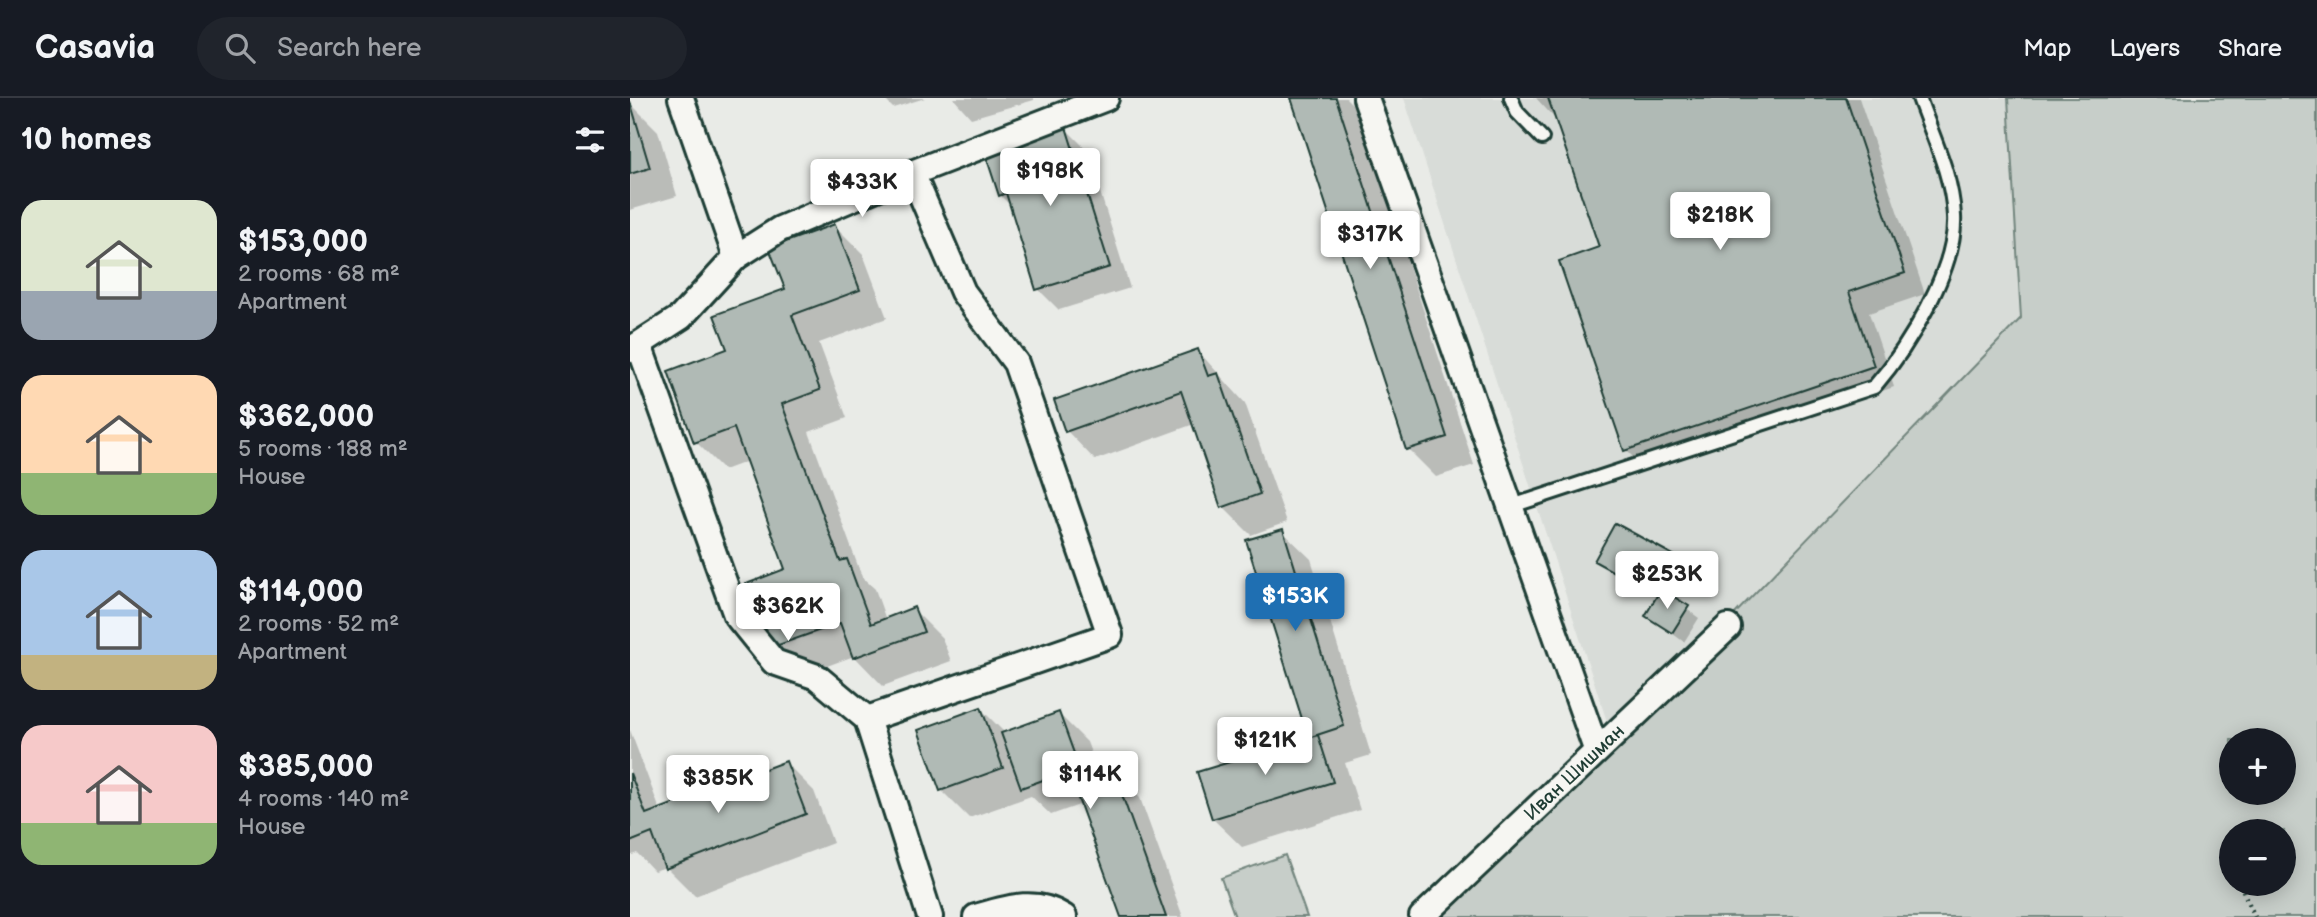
<!DOCTYPE html>
<meta charset="utf-8">
<style>
body{margin:0;font-family:"Balsamiq Sans",sans-serif;background:#20242c;color:#f1f3f6;height:100vh;display:flex;flex-direction:column;font-size:26px;white-space:nowrap}
*{box-sizing:border-box;margin:0}
p{font-size:23px;color:#9ea1a6}
.icon{flex:none;width:38px;height:38px;fill:none;stroke:currentColor;stroke-width:2;stroke-linecap:round;stroke-linejoin:round}
.map{position:relative;flex:1;overflow:hidden}
.sheet{display:flex;flex-direction:column;background:#171b24;width:630px}
.sheet>*{flex:none}
.tools{position:absolute;left:1589px;top:630px;display:grid;gap:14px}
.tools a{display:grid;place-items:center;width:77px;height:77px;border-radius:50%;background:#171b24;box-shadow:0 4px 18px #0003;font-size:35px}
.price{position:absolute;translate:-50% -60px;padding:0 16px;border-radius:7px;background:#fff;color:#222;font-size:23px;line-height:46px;filter:drop-shadow(0 2px 4px #0008)}
.price::after{content:'';position:absolute;left:50%;top:42px;width:21px;height:16px;margin-left:-10px;background:inherit;clip-path:polygon(0 0,100% 0,50% 100%)}
.price.current{background:#1f6fb2;color:#fff}
ul{padding:0;list-style:none}
li{display:flex;align-items:center;gap:21px;height:175px;padding:0 21px}
li span{display:grid;place-items:center;flex:none;width:196px;height:140px;border-radius:21px;color:#555}
li>.icon{margin-inline-start:auto}
span .icon{width:84px;height:84px;fill:#fffc;stroke-width:1}
li b{font-size:30px}
h2{display:flex;justify-content:space-between;align-items:center;height:84px;padding:0 21px;font-size:30px}
header{display:flex;align-items:center;gap:42px;box-sizing:border-box;height:98px;padding:0 35px;background:#171b24;border-bottom:2px solid #363941}
header strong{font-size:33px}
nav{display:flex;gap:38px;margin-inline-start:auto;font-size:24px}
.search{width:490px;height:63px;background:#20242c;display:flex;align-items:center;gap:18px;box-sizing:border-box;padding:0 24px;border-radius:38px;color:#9ea1a6;font-size:26px}
main{display:flex;flex:1;min-height:0}
.map>svg:first-child{display:block}
</style>
<header>
<strong>Casavia</strong>
<div class="search"><svg class="icon" aria-label="search" viewBox="0 0 24 24"><circle cx="10" cy="10" r="6"/><path d="M15 15l6 6"/></svg>Search here</div>
<nav><a>Map</a><a>Layers</a><a>Share</a></nav>
</header>
<main>
<section class="sheet">
<h2>10 homes<svg class="icon" aria-label="filters" viewBox="0 0 24 24"><path d="M4 7h16M4 17h16"/><circle cx="9" cy="7" r="2"/><circle cx="15" cy="17" r="2"/></svg></h2>
<ul>
<li><span style="background:linear-gradient(#dfe7d0 65%,#9aa5b1 0)"><svg class="icon" aria-label="home" viewBox="0 0 24 24"><path d="M3 11l9-7 9 7M6 9v11h12V9"/></svg></span><div><b>$153,000</b><p>2 rooms · 68 m²</p><p>Apartment</p></div></li>
<li><span style="background:linear-gradient(#ffd9b3 70%,#8fb573 0)"><svg class="icon" aria-label="home" viewBox="0 0 24 24"><path d="M3 11l9-7 9 7M6 9v11h12V9"/></svg></span><div><b>$362,000</b><p>5 rooms · 188 m²</p><p>House</p></div></li>
<li><span style="background:linear-gradient(#a9c7e8 75%,#c2b280 0)"><svg class="icon" aria-label="home" viewBox="0 0 24 24"><path d="M3 11l9-7 9 7M6 9v11h12V9"/></svg></span><div><b>$114,000</b><p>2 rooms · 52 m²</p><p>Apartment</p></div></li>
<li><span style="background:linear-gradient(#f6c9c9 70%,#8fb573 0)"><svg class="icon" aria-label="home" viewBox="0 0 24 24"><path d="M3 11l9-7 9 7M6 9v11h12V9"/></svg></span><div><b>$385,000</b><p>4 rooms · 140 m²</p><p>House</p></div></li>
</ul>
</section>
<div class="map">
<svg width="1687" height="819" viewBox="0 0 1687 819">
<rect width="100%" height="100%" fill="#e9ebe7"/>
<filter id="ink" filterUnits="userSpaceOnUse"><feTurbulence type="fractalNoise" baseFrequency=".0143" numOctaves="2"/><feDisplacementMap in="SourceGraphic" scale="14" xChannelSelector="R" yChannelSelector="G"/><feConvolveMatrix kernelMatrix="1 2 1 2 8 2 1 2 1" color-interpolation-filters="sRGB"/></filter>
<g filter="url(#ink)">
<path fill="#d8dcd8" d="M774,0H1378L1391,220L983,642Z"/>
<g fill="#c7cec9" stroke="#73867e" stroke-width="2" fill-rule="evenodd">
<path d="M1378,0H1687V819H812L1391,220ZM1601,642H1654V695H1601ZM1601,733H1654V786H1601Z"/>
<path d="M655,757L677,819H605L591,780Z"/>
</g>
<g fill="#0003">
<path d="M253,0H295L263,10Z"/>
<path d="M323,0H404V2L341,20Z"/>
<path d="M663,0H716L728,12L844,367L806,379L778,351Z"/>
<path d="M906,0H1229L1295,196L1239,215L1264,289L1017,373L996,352L971,150L928,24Z"/>
<path d="M0,5L28,33L47,98L0,112Z"/>
<path d="M436,31L457,52L500,190L429,212L408,191L382,109L370,97Z"/>
<path d="M205,128L233,156L257,220L189,245L217,320L179,334L232,479L245,491L256,522L284,512L312,540L321,563L253,588L224,558L170,578L141,550L158,472L118,363L94,372L66,344L99,252L157,192Z"/>
<path d="M568,253L615,305L657,424L621,437L593,409L564,326L465,362L437,333L426,303Z"/>
<path d="M652,433L681,461L741,657L715,665L730,712L612,749L583,721L680,641L618,443Z"/>
<path d="M1044,459L1049,464L1033,494L1069,520L1054,544L1017,517L1028,499L966,462Z"/>
<path d="M351,611L375,635L429,616L457,644L469,676L481,671L510,700L553,819H493L452,706L421,717L401,698L339,720L311,692Z"/>
<path d="M0,632L30,712L156,665L184,693L203,745L65,798L36,769L24,773L7,755L0,758Z"/>
</g>
<g fill="#b0bab5" stroke="#1f3d34" stroke-width="2">
<path d="M661,0H706L817,339L776,352Z"/>
<path d="M918,0H1216L1275,175L1219,194L1244,268L994,353L929,163L969,149Z"/>
<path d="M0,3L20,70L0,76Z"/>
<path d="M436,29L480,169L406,192L376,95L369,98L355,55Z"/>
<path d="M205,126L230,192L162,217L190,292L152,306L210,463L217,461L241,526L284,509L294,534L223,560L210,525L140,550L116,486L155,471L104,330L64,345L38,273L97,251L84,217L155,191L139,150Z"/>
<path d="M568,251L578,278L588,275L630,396L591,410L551,293L435,334L424,302Z"/>
<path d="M985,425L1045,458L1024,496L964,463Z"/>
<path d="M653,431L714,628L678,640L616,442Z"/>
<path d="M1031,491L1059,508L1042,535L1015,518Z"/>
<path d="M351,609L373,670L310,693L288,632Z"/>
<path d="M429,614L453,680L482,669L536,819H491L438,673L391,690L371,635Z"/>
<path d="M688,637L703,684L582,721L567,674Z"/>
<path d="M156,663L176,716L35,771L22,735L0,744V675L16,716Z"/>
</g>
<g fill="none" stroke-linecap="round" stroke-linejoin="round">
<defs>
<g id="lane">
<path d="M881,0L887,14L912,40"/>
<path d="M879,409L1244,289C1278,250 1327,170 1324,118C1322,77 1302,37 1289,0"/>
</g>
<g id="street">
<path d="M51,0L106,159"/>
<path d="M736,0L966,651"/>
<path d="M9,247L106,517L144,564L187,579L237,621L300,819"/>
<path d="M0,252L51,219L106,159L150,131L282,75L476,0"/>
<path d="M237,621L480,537L386,265L333,194L282,75"/>
<path d="M346,819C377,810 406,800 434,819"/>
<path id="s1" d="M792,819L1098,529"/>
</g>
</defs>
<use href="#lane" stroke="#1f3d34" stroke-width="18"/>
<use href="#street" stroke="#1f3d34" stroke-width="30"/>
<g stroke="#1f3d34" stroke-width="4.5" stroke-dasharray="2 5" stroke-linecap="butt">
<path d="M1597,759L1601,768"/>
<path d="M1610,786L1625,819"/>
</g>
<use href="#lane" stroke="#f6f6f2" stroke-width="12"/>
<use href="#street" stroke="#f6f6f2" stroke-width="24"/>
</g>
</g>
<g text-anchor="middle" dominant-baseline="central" stroke-width="6" stroke-linejoin="round" paint-order="stroke">
<g font-size="19" fill="#1f3d34" stroke="#f6f6f2">
<text stroke="none"><textPath href="#s1" startOffset="210">Иван Шишман</textPath></text>
</g>
</g>
</svg>
<div class="tools">
<a>+</a>
<a>−</a>
</div>
<b class="price" style="left:420px;top:110px">$198K</b>
<b class="price" style="left:232px;top:121px">$433K</b>
<b class="price" style="left:1090px;top:154px">$218K</b>
<b class="price" style="left:740px;top:173px">$317K</b>
<b class="price" style="left:1037px;top:513px">$253K</b>
<b class="price current" style="left:665px;top:535px">$153K</b>
<b class="price" style="left:158px;top:545px">$362K</b>
<b class="price" style="left:635px;top:679px">$121K</b>
<b class="price" style="left:460px;top:713px">$114K</b>
<b class="price" style="left:88px;top:717px">$385K</b>
</div>
</main>
